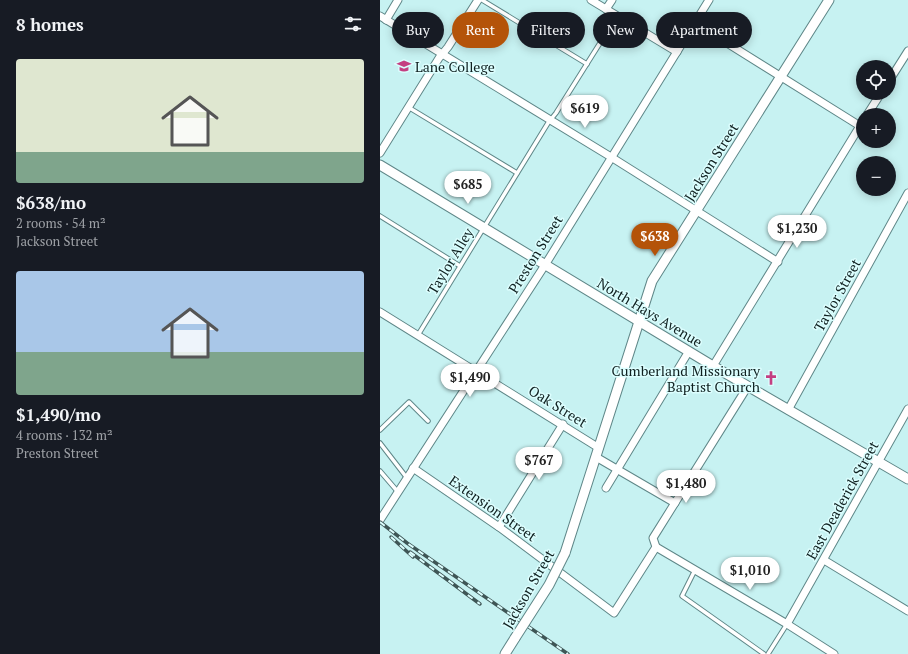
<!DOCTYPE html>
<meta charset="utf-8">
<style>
body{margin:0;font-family:"PT Serif",serif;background:#242831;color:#f1f3f6;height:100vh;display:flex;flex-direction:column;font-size:15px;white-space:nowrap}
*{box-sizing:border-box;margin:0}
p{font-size:13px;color:#9ea1a6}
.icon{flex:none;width:22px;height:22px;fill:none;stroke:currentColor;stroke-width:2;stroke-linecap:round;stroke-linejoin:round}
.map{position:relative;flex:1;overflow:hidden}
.sheet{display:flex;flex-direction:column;background:#171b24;width:380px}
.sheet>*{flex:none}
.top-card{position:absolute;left:12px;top:12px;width:380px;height:36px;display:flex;gap:8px}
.tools{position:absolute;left:476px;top:60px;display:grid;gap:8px}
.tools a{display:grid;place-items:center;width:40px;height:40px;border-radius:50%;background:#171b24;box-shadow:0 2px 10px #0003;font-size:20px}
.price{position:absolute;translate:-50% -34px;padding:0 9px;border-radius:14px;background:#fff;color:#222;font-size:13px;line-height:26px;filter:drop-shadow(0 1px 2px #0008)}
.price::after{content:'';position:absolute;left:50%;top:24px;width:12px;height:9px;margin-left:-6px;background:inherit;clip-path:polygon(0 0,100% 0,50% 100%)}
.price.selected{background:#b45309;color:#fff}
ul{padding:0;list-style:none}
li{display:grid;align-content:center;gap:8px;height:212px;padding:0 16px}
li span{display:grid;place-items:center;height:124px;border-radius:4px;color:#555}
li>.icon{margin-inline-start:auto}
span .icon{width:72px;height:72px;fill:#fffc;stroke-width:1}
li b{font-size:17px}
h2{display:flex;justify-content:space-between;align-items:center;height:48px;padding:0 16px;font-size:17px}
.tag{padding:0 14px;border-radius:18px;background:#171b24;box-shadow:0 2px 10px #0003;font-size:14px;line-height:36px}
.tag.selected{background:#b45309;color:#fff}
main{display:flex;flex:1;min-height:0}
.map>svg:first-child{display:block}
</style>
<main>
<section class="sheet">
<h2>8 homes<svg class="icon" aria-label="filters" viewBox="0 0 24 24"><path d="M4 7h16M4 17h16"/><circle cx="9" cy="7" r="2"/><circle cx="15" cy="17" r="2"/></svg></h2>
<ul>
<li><span style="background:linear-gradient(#dfe7d0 75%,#7fa58c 0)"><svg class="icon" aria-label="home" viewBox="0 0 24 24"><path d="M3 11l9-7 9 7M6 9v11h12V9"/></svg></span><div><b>$638/mo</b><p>2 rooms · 54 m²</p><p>Jackson Street</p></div></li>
<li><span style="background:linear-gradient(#a9c7e8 65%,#7fa58c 0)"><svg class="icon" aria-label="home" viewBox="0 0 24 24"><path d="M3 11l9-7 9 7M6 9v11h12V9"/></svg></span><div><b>$1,490/mo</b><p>4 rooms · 132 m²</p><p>Preston Street</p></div></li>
</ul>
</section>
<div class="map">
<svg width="528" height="654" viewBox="0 0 528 654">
<rect width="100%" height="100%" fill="#c7f2f2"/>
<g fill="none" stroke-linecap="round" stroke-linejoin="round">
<defs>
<g id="service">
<path d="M102,0L207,64"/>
<path d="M28,107L137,173"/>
<path d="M0,216L80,266"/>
<path d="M38,335L168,123L176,113L237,16"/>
<path d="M0,430L29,402L48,421"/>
<path d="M0,443L27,478"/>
<path d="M0,471L18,492"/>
<path d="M315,570L302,596L384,654"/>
<path d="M388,654L407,624"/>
</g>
<g id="minor">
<path d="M211,0L297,52"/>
<path d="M226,9L232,0"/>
<path d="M0,16L231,157L398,262"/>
<path d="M6,20L18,0"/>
<path d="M315,23L480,126"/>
<path d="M509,81L528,51"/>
<path d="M487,115L501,93"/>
<path d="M0,153L59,58L68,47L98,0"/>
<path d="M0,312L219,448"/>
<path d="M333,366L483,121"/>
<path d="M408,410L528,193"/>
<path d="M216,457L295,503"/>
<path d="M33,468L119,527L234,613L276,547L273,538L368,386"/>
<path d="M226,488L309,351"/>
<path d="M0,520L165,265L329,0"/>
<path d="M119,527L183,424"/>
<path d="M276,547L407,624L454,654"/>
<path d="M444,560L528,611"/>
<path d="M407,624L528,409"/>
</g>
<g id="tertiary">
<path d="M0,165L333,366L528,479"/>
<path d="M185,553L272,281L449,0"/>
<path d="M125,654L135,638"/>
</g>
</defs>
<use href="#service" stroke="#5f8788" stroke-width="5.5"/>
<use href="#minor" stroke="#5f8788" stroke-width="9"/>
<use href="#tertiary" stroke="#5f8788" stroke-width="11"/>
<use href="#service" stroke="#fff" stroke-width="3.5"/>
<use href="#minor" stroke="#fff" stroke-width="7"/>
<use href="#tertiary" stroke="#fff" stroke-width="9"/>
<defs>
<g id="rail">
<path d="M0,522L27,543L188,654"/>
<path d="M11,537L33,557"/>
<path d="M30,552L100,604"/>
</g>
</defs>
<use href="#rail" stroke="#3f5656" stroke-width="3.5"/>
<use href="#rail" stroke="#dcfefe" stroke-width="2" stroke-dasharray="6" stroke-linecap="butt"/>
<defs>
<path id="tertiary-bridge" d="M135,638L169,585L185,553"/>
</defs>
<use href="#tertiary-bridge" stroke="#5f8788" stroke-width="11" stroke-linecap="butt"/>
<use href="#tertiary-bridge" stroke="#fff" stroke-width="9"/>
</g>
<defs>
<symbol id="university-bare" viewBox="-9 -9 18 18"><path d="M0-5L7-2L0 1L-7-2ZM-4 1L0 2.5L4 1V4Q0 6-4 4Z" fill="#c43f82" stroke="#dcfefe" stroke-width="2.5" paint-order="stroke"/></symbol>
<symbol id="church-bare" viewBox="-9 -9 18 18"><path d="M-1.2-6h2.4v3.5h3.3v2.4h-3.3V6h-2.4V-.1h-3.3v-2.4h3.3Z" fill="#c43f82" stroke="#dcfefe" stroke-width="2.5" paint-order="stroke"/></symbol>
</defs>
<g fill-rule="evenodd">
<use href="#university-bare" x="14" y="56" width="20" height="20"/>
<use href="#church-bare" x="381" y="368" width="20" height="20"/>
</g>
<g text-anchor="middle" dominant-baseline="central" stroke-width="3" stroke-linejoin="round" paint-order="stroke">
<g font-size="14" fill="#0f2020" stroke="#dcfefe" text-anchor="start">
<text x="35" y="66">Lane College</text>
<text x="380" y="370" text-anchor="end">Cumberland Missionary<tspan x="380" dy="16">Baptist Church</tspan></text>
</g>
<g font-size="14" fill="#0f2020" stroke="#dcfefe">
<text transform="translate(331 162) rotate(-58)">Jackson Street</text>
<text transform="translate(155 254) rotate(-58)">Preston Street</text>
<text transform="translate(70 261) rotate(-59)">Taylor Alley</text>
<text transform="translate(457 295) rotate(-61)">Taylor Street</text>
<text transform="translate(270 312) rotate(31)">North Hays Avenue</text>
<text transform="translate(178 406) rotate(32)">Oak Street</text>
<text transform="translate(462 500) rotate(-61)">East Deaderick Street</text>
<text transform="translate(113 508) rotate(35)">Extension Street</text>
<text transform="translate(148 589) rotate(-60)">Jackson Street</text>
</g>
</g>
</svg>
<div class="tools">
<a><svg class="icon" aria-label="locate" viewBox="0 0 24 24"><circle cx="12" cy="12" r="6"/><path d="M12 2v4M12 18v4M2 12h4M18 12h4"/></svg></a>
<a>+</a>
<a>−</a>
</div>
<b class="price" style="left:205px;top:129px">$619</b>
<b class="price" style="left:88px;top:205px">$685</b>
<b class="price" style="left:417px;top:249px">$1,230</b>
<b class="price selected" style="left:275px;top:257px">$638</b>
<b class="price" style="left:90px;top:398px">$1,490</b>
<b class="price" style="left:159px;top:481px">$767</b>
<b class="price" style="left:306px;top:504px">$1,480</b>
<b class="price" style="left:370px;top:591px">$1,010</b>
<div class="top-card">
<a class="tag">Buy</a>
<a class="tag selected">Rent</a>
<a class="tag">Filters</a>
<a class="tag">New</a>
<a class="tag">Apartment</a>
</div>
</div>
</main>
